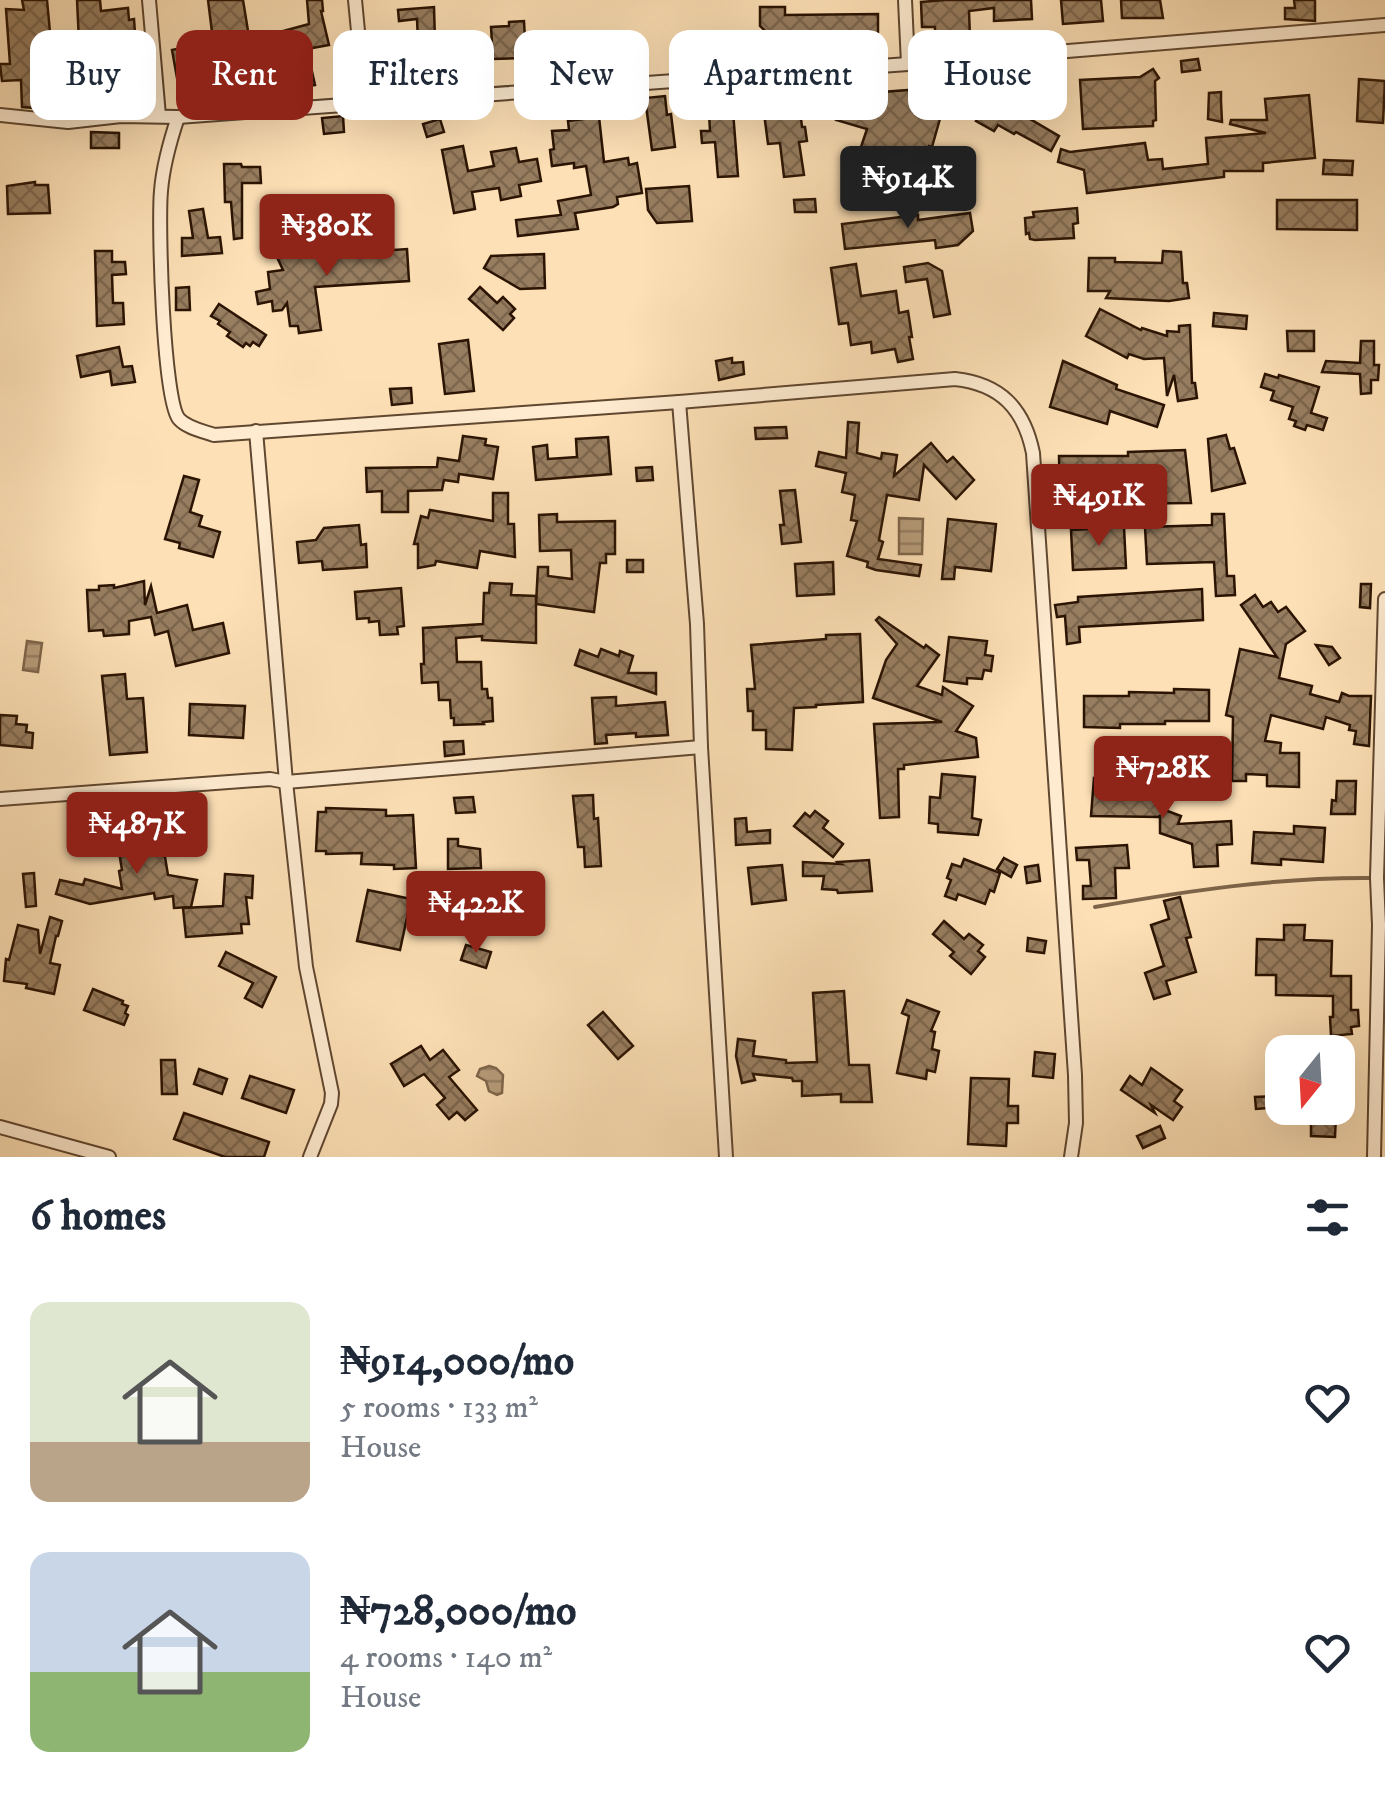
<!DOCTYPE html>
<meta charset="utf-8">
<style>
body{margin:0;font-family:"IM FELL DW Pica",serif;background:#f2f2f3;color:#1f2937;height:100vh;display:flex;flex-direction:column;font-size:38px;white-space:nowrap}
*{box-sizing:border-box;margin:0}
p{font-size:32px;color:#747a83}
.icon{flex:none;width:55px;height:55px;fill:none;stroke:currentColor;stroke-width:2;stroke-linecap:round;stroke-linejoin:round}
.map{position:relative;height:1157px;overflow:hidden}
.side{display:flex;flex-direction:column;background:#fff;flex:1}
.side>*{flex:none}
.banner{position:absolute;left:30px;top:30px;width:1325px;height:90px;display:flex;gap:20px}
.needle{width:65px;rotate:198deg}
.controls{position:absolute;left:1265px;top:1035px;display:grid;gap:20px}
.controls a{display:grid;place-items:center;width:90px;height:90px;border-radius:20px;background:#fff;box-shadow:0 10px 40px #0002;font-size:50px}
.price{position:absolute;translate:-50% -85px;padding:0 22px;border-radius:10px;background:#8f2418;color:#fff;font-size:32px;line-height:65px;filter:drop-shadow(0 2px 5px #0008)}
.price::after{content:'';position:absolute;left:50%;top:60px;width:30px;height:22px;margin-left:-15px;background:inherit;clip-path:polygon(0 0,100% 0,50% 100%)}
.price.on{background:#222;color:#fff}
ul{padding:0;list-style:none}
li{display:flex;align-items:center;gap:30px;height:250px;padding:0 30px}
li span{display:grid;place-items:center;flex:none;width:280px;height:200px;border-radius:20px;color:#555}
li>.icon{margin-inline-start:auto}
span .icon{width:120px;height:120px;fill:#fffc;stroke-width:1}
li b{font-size:42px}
h2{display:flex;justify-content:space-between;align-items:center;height:120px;padding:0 30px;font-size:42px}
.pill{padding:0 35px;border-radius:20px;background:#fff;box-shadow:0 10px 40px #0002;font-size:35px;line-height:90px}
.pill.on{background:#8f2418;color:#fff}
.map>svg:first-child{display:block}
</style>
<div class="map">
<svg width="1385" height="1157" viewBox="0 0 1385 1157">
<defs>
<pattern id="water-rules" width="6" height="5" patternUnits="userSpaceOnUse" patternTransform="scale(2.5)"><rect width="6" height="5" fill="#b69b79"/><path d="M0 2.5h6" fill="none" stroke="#947d61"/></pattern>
<pattern id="building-cross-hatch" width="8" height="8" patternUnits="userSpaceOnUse" patternTransform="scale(2.5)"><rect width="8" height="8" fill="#987e60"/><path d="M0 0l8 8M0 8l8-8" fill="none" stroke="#7c664d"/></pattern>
</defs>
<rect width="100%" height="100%" fill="#fde0b6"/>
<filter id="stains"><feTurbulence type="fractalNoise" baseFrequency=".002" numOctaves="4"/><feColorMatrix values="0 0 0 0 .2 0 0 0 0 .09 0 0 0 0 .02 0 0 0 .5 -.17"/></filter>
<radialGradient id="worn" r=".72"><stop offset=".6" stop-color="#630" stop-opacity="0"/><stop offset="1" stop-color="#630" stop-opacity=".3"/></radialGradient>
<g fill="url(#water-rules)" stroke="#7e654a" stroke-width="2.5">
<path d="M899,518L923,519L922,554H899Z"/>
<path d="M27,641L42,643L38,672L23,670Z"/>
<path d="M440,903L469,911L466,924L436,917Z"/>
<path d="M489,1066L496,1068L503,1075L502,1093L497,1095L489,1091L486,1081L477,1076L480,1069Z"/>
</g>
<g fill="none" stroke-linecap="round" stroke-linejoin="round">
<path stroke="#7e654a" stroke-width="4" d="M1095,907C1187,891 1279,877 1373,878"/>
</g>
<g fill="url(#building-cross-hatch)" stroke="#2b1403" stroke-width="2.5">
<path d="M22,0H47L51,43L79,42L77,0H100L101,11L128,8L129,20L134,19L135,33L129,34L134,67H138L139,81L126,82L128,98L96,102L95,87L58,88L59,110L22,107L21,80L2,81L0,64H10L6,9L24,10Z"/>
<path d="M208,0H243L249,37L276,35V33L309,24L307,0H322L323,11H321L329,45L307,49L315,85L288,90L285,78L264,79V85L250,86L249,80L225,82V79L179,89L172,50L206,43L209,57L234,55L233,33L212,32Z"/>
<path d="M945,0H1031L1032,19L994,21V8L969,11L970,37L935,38V27H922L921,2Z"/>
<path d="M1061,0H1101L1103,21L1063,24Z"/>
<path d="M1121,0H1160L1163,18H1122Z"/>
<path d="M1294,0H1315V21L1285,19V8H1295Z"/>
<path d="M434,7L435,41L418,42L417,19L399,21L398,10Z"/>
<path d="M760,7H785V15L878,14V46L776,48V41L760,26Z"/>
<path d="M524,21L526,58L493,59L491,27L509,26V22Z"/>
<path d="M1198,59L1200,70L1182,72L1181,61Z"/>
<path d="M1153,69L1159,78L1155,81L1156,120L1153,121V126L1083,129L1080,80L1140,77Z"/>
<path d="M433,71L434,82L406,85L405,74Z"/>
<path d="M1359,79L1385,81L1383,123L1357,121Z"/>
<path d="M802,87L803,102H799L802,127H805L807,141L799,142L804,175L784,177L780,143L768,144L764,113L779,111L777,89Z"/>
<path d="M949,87L932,147L929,146L921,169L861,147L867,129L836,120L842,95Z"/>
<path d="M1221,92V101L1222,122L1208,119L1209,93Z"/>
<path d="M1309,95L1315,158L1263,163V171H1224V177L1087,193L1084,170L1058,162L1061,149L1070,152L1145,143L1148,160L1162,159L1163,169L1208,164L1206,138L1266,133L1230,124L1231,120H1267L1265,99Z"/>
<path d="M665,96L667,115L671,114L675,147L652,150L645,98Z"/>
<path d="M991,96L1059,136L1051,151L1016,132L1014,134L998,125L994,131L976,121Z"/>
<path d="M733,111L738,176L718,177L715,142L702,143L701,131H710L709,113Z"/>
<path d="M343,116L344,132L324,134L322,118Z"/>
<path d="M599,117L604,162L628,158L629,165L637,163L642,193L617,197L618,204L613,207L575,213L578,229L518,236L516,220L561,215L558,201L591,195L586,166L574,168V163L552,166L550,150L554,149L552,131L569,130L568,121Z"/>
<path d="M440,119L444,132L427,137L423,124Z"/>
<path d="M91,132L119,133V148H91Z"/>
<path d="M463,146L468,171L494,166L491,152L516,148L519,162L537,159L541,181L519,185L521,196L501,200L499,188L472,192L475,209L454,213L442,150Z"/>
<path d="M1324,160L1353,161L1352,175L1323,174Z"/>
<path d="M224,164H241L242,167H260L261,183H242V238L234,239L231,202H225Z"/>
<path d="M35,182V185H48L50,213L8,214L7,186Z"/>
<path d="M689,186L692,221L657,223L648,210L646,189Z"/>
<path d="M815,199L816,212H795L794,200Z"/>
<path d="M1277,200H1357V230L1277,229Z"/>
<path d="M1077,208L1078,223L1073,224L1074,238L1035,240L1030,239L1029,233L1026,234L1025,218L1034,217L1033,212Z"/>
<path d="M203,209L208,238L220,237L222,253L182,256V238H193L189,211Z"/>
<path d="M970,213L973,231L958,245L936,248L935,240L845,249L842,224L918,215V220Z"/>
<path d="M334,248L335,254L407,249L409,281L315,287L321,330L299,333L298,326H290L287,303L282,310L273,311L272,301L258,304L256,292L270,289L268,272L283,270L276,255Z"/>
<path d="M95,251H112V262H125L126,274L112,275L113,303H123L124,324L97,326Z"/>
<path d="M1163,251L1181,252L1183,283H1187L1189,298L1169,301L1106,298L1110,291H1088L1089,258H1115V262L1162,263Z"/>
<path d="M544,254L545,288L520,289L484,268L491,256Z"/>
<path d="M928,263L942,271L950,314L934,317L927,279L906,282L904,267Z"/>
<path d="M856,264L861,296L896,291L899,313L908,311L912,337H909L913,359L898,362L895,349L872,353L871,342L851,345L848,323L839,324L831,268Z"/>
<path d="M189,287L190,310H176V288Z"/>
<path d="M480,287L497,303L503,297L515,309L510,314L514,318L503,330L469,299Z"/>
<path d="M219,304L266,335L259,346L253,342L250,346L246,343L243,347L227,336L230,332L218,324L220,321L211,316Z"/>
<path d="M1100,309L1141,330L1142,328L1167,336V331L1179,332V326L1190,325L1192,383H1195L1197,398L1178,401L1174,375L1167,396L1164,358L1144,359L1129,354L1127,358L1086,336Z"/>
<path d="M1214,313L1247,316L1246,329L1213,326Z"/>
<path d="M1287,331H1314V351H1288Z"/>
<path d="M468,340L474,391L445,394L439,344Z"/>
<path d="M1361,341H1374V365H1379L1378,380H1371V393L1361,394L1360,374L1322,372L1326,361L1360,363Z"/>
<path d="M119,347L123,367L132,366L135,382L112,385L110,371L81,377L77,356Z"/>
<path d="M732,358V363L743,362L744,374L719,380L716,361Z"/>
<path d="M1063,361L1117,385L1116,389L1164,405L1157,427L1110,411L1107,424L1050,407Z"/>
<path d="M1265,374L1278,378L1279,375L1319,387L1311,413L1327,418L1323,430L1307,425L1305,430L1294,426L1296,421L1289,419L1293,407L1271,400L1274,391L1261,387Z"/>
<path d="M411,388L412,403L392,405L390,389Z"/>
<path d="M848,422L859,423L857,453L881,459L882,453L897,455L894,476L931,443L947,462L953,457L974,480L956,499L924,465L919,500L887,495L879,540L883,542L878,559L921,565L919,576L876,570L867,567L868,562L847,556L857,521L851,520L855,495L842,492L846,473L816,466L819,452L846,458Z"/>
<path d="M786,427L787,438L756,439L755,428Z"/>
<path d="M1226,435L1230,449L1234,448L1245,483L1212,491L1208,439Z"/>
<path d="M463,436L486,439L485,445L498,447L493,479L459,474L458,482L444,480L442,490L408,491V512H382V491L367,492L366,468L437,467L438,458L459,461Z"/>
<path d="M608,437L611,474L536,480L533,447L547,445L548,459L577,457L576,439Z"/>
<path d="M1185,450L1191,503L1093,504L1094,507L1082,508V505L1060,506L1059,456H1128V452Z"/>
<path d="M652,467L653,480L637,481L636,468Z"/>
<path d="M184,476L199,480L190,512L202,516L199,526L220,532L213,557L179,548L180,543L165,539Z"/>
<path d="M795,490L801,542L782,544L780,525H784L780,491Z"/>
<path d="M493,493H508V524H514L515,557L480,551L477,568L436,561L435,565L418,568V544H414L421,516L428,518L430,510L493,521Z"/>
<path d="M557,514V522L615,521V554H606V563H600L594,612L536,604L538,567H548V576L572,579L571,550L540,551L539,515Z"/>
<path d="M1212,514H1224L1227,576H1234L1235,595L1216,596L1214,562L1147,564L1145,527L1212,525Z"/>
<path d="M948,519L996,524L991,571L955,567L954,579H942Z"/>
<path d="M359,525L361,545L366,544L367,567L323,570L322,561L299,563L297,542L316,540L324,528Z"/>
<path d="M1124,527L1126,568L1073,570L1071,530Z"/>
<rect x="627" y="560" width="16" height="12"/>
<path d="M833,562L834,594L797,596L795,564Z"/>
<path d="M144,581L145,605L151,586L157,613L187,605L193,630L223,623L229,653L176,666L168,631L155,635L151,617L129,621V634L104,636L103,630L89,631L87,590H99V586L114,585V588Z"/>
<path d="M490,583L512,584L511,595L536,596V643L482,640V636L456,638L457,662H481L482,689H487L488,698H492L493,721L483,722L484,724L454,725V718H451L450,700H439L438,682L422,683L421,664H424L423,628L483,624L484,593H489Z"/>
<path d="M1361,584H1371L1370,608L1360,607Z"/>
<path d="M401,588L404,626L397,627L398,634L380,635L379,621L369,622V618L357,619L355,592Z"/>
<path d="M1202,589L1203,620L1079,627L1080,642L1067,644L1065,616L1057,617L1055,605L1078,602V597Z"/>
<path d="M1255,595L1263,607L1271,602L1278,612L1286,607L1305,631L1286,644L1279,678L1312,686L1310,694L1339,702L1342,693L1349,696H1371L1369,746L1354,744L1356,731L1349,730L1350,725L1326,717L1323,729L1271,715L1265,741L1281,743L1280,753H1299V787L1267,786V775L1246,774V781H1232L1233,717L1226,715L1240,649L1277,657L1241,605Z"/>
<path d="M879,617L924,648L926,645L939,655L917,686L942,695L943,687L973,706L956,731L976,738L978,757L904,765V769H898L899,817L880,818L874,724L942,722L873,698L886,660L897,644L876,620Z"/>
<path d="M860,634L863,702L816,705V707L794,708L792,750L766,749V730H753V711H748L747,689H755L751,645L826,639V635Z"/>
<path d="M949,637L987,641L985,655L993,656L991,671L984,670L982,679L967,678V684L944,681Z"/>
<path d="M1316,645L1332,647L1340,658L1329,665Z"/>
<path d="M601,649L619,656L620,651L633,656L628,673H656V694L575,665L580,650L598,657Z"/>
<path d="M125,674L127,699L143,698L147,752L110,755L102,676Z"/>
<path d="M1174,689L1209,690V721H1165V724H1120V728L1084,727V696H1129V692L1174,693Z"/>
<path d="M616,697V706L665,702L668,735L636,737V733L606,735L607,743L595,744L592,698Z"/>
<path d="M190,704L245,706L243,738L189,735Z"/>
<path d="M0,715L17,716L16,724L27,725L26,732L33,733L32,748L0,745Z"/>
<path d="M463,741L464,754L445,756L444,742Z"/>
<path d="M942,774L975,777L972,818L981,820L978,835L938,832V824L929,823L930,797L940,798Z"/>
<path d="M1094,778L1117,781L1116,795L1146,798L1149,790L1167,797L1162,809L1181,816L1178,824L1231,821L1232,844L1217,845L1218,866L1194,867L1192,844L1160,833V815L1159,817L1091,816Z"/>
<path d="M1337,781H1356L1355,814H1331L1332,800L1336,801Z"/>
<path d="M593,795L594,819L598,818L601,866L585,867L584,847H578L573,796Z"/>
<path d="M473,797L475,812L456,813L454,798Z"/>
<path d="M326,808L386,810V816L413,815L416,868L394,869V865L361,864L362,853L326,854V851H316L318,812H326Z"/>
<path d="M815,811L828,821L823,828L843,844L833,857L794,826L805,813L810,817Z"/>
<path d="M746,818L747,832L770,830V843L736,845L735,819Z"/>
<path d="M1294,826L1325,828L1323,862L1281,859V865L1252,863L1254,832L1294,834Z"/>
<path d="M161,833L168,875L197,880L191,907L174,908L173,896L155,899L154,893L90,904L56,894L60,880L83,885L85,879L122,889L119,871L122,870L117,840Z"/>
<path d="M448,839H458V846L480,849L481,868L448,869Z"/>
<path d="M1127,845L1129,868H1115L1116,898L1083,899V886H1091L1089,860H1077L1076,848Z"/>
<path d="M1004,858L1017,865L1011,877L997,869Z"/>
<path d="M964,859L1000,873L994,892L990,890L985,904L958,894L956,900L945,896L951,880L947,878L952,864L961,867Z"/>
<path d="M869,860L872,891L838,893L837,890L822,889L824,876H803V862L841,864L838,862Z"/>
<path d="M782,865L786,900L752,904L748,868Z"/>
<path d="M1038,865L1040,881L1027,883L1025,867Z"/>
<path d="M34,873L36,906L26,907L23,874Z"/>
<path d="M225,874L253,876L252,898L246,897L249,924H241L242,933L186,937L183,908L223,906Z"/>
<path d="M368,890L411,899L400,950L357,941Z"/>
<path d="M1180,897L1191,937L1186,938L1196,972L1166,981L1170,994L1154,999L1145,973L1164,966L1151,925L1169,919L1164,901Z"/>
<path d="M50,917L62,921L58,936H56L50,963L60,965L54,994L26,988L27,984L4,981L6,959L9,960L18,925L38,930L40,954Z"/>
<path d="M944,921L964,939L969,934L983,945L978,951L985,957L971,974L950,956L954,952L933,934Z"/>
<path d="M1284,925H1305L1304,940L1332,941L1331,976H1351V1010H1358L1359,1026L1351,1027L1352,1034L1331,1036L1330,1017H1333V996L1276,995V975H1256L1257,939L1284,940Z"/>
<path d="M1028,938L1046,941L1044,953L1027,951Z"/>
<path d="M466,945L491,952L486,968L461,960Z"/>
<path d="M226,952L276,977L262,1007L245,998L253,983L219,966Z"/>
<path d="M93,989L123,1001L122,1004L128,1006L125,1013L128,1015L124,1025L84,1010Z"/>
<path d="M844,991L849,1065H869L872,1102H841V1094L802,1096V1081H793L792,1078L753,1074L755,1080L742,1083L736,1056L738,1039L755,1041L753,1056L786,1060V1063L817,1062L813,993Z"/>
<path d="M907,1000L939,1012L931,1031L935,1032L932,1049L939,1051L935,1072L927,1070L926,1079L897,1073L909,1016L902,1013Z"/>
<path d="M603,1012L633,1046L618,1059L588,1025Z"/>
<path d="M421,1046L430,1060L443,1050L459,1070L449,1077L477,1110L465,1120L457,1112L449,1119L437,1105L445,1098L424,1074L404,1086L391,1064Z"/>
<path d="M1035,1052L1055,1054L1053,1078L1033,1076Z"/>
<path d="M161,1060H175L177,1094H162Z"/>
<path d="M1151,1068L1182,1090L1174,1101L1182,1107L1173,1120L1151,1105L1155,1113L1121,1090L1130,1076L1142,1085Z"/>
<path d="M199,1069L227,1079L222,1094L194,1084Z"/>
<path d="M250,1076L294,1090L286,1113L242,1098Z"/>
<path d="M971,1078L1009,1079L1008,1106H1018V1123H1007L1006,1146L968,1144Z"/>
<path d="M1281,1096L1282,1107L1256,1109L1255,1097Z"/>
<path d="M1301,1108H1333V1115H1336L1335,1137L1311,1136V1118H1301Z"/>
<path d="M184,1113L269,1142L264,1157H225L174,1139Z"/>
<path d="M1160,1126L1165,1138L1143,1148L1137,1136Z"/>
</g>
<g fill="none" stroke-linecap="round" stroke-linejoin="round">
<defs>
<g id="minor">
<path d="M149,0L159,116"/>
<path d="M355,0L365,104"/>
<path d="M905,0L908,64"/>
<path d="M0,115L68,122L121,116L178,117L908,64L1385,25"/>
<path d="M178,117C170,141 163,165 161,191C158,222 163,401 179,419C187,428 203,431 214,435L679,402L955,379C1001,384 1024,409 1033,453L1075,1075L1076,1123L1071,1157"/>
<path d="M679,402L697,624L701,747L726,1157"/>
<path d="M256,431L286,782L306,967L332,1093L331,1104L310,1157"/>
<path d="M0,799L270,779L286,782L701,747"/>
<path d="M0,1127L109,1157"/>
<path d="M1374,1157L1379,925L1377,878L1385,599"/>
</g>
</defs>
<use href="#minor" stroke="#604730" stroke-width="16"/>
<use href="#minor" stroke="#feebd0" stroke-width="12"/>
</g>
<rect width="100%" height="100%" filter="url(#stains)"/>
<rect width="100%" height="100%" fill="url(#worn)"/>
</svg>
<div class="controls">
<a><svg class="needle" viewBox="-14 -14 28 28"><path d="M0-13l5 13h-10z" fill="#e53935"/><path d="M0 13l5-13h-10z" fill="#747a83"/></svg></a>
</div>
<b class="price on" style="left:908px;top:231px">₦914K</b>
<b class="price" style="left:327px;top:279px">₦380K</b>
<b class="price" style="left:1099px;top:549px">₦491K</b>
<b class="price" style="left:1163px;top:821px">₦728K</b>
<b class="price" style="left:137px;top:877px">₦487K</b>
<b class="price" style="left:476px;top:956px">₦422K</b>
<div class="banner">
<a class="pill">Buy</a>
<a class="pill on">Rent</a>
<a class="pill">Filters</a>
<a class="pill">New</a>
<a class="pill">Apartment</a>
<a class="pill">House</a>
</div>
</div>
<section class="side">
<h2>6 homes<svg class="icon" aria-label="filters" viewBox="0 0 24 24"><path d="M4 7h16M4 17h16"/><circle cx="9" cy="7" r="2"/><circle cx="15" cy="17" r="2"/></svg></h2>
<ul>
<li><span style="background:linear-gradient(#dfe7d0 70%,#b9a48a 0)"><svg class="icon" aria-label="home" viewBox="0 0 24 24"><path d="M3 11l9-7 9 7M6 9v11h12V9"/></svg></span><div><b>₦914,000/mo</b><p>5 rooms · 133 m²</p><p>House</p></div><svg class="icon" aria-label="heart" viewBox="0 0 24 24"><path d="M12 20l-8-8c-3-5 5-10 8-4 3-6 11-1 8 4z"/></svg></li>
<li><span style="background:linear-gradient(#c9d6e8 60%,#8fb573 0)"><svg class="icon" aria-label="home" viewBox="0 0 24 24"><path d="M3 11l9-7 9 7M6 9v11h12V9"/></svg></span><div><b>₦728,000/mo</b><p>4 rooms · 140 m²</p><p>House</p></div><svg class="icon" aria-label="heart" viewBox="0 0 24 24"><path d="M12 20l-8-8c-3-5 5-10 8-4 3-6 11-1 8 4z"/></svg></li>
</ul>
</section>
